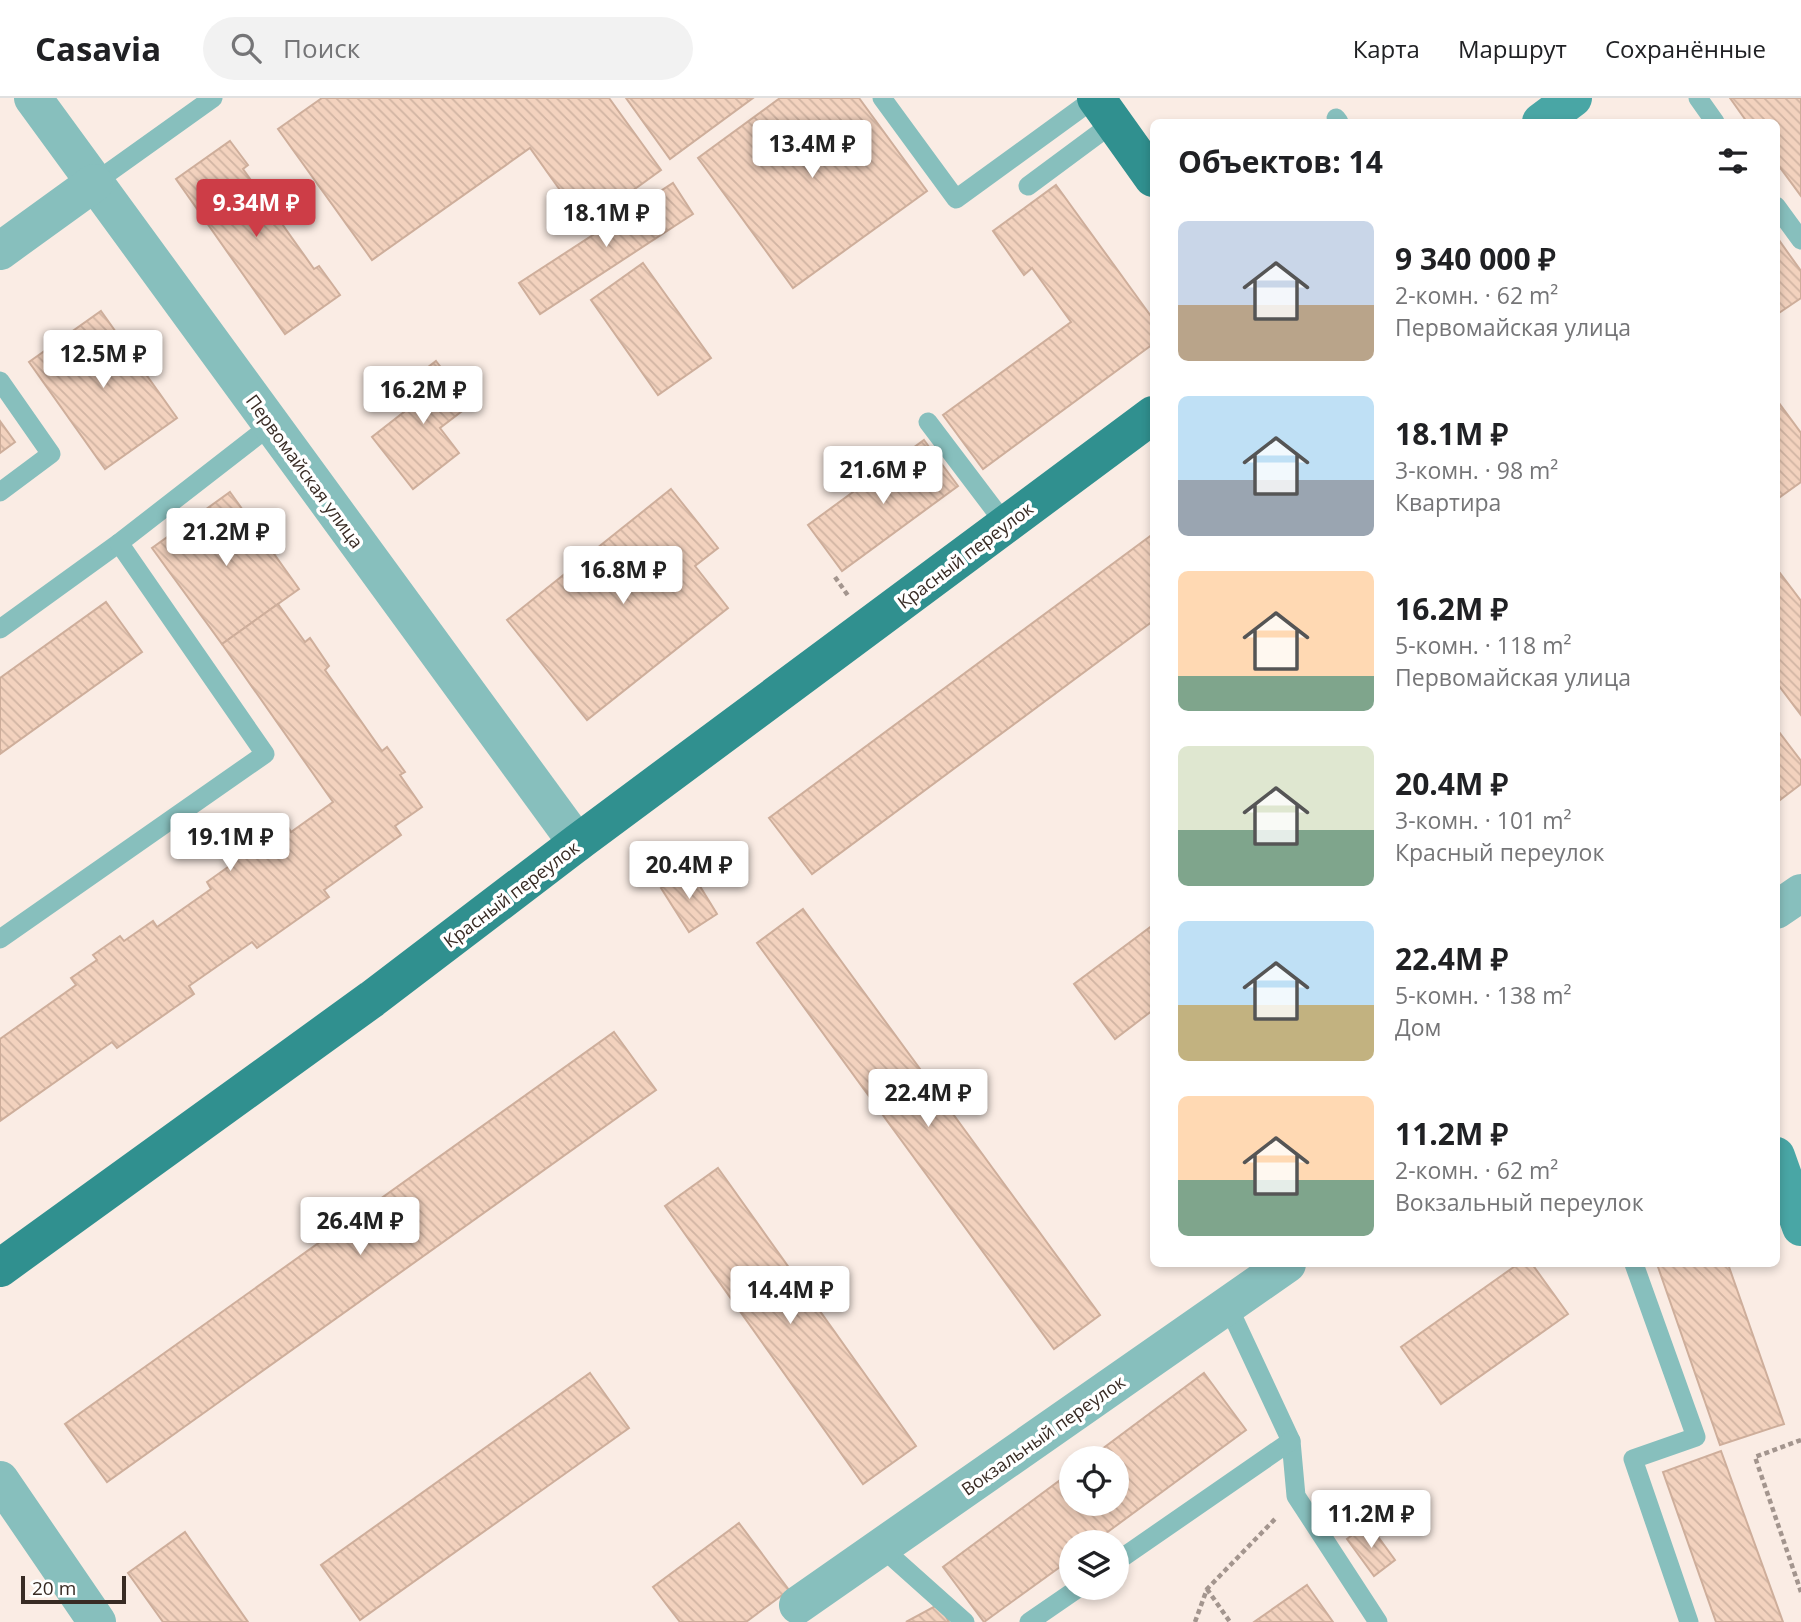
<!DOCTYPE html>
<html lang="ru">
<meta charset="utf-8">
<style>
body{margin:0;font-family:"Open Sans",sans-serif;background:#f2f2f2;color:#202124;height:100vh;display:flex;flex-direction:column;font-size:26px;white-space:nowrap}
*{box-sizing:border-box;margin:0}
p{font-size:23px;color:#757577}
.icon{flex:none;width:38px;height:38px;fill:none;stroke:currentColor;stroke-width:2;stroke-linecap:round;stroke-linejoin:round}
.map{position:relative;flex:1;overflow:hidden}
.sheet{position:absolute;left:1150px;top:21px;width:630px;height:1148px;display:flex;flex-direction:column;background:#fff;border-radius:10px;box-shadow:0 4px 10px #0003}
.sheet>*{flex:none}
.controls{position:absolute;left:1059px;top:1348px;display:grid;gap:14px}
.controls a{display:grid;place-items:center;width:70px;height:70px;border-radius:50%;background:#fff;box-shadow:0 4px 10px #0003;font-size:35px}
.scale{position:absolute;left:21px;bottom:18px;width:105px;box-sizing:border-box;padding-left:7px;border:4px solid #382b24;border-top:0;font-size:19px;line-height:24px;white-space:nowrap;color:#382b24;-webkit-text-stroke:5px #fff;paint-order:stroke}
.price{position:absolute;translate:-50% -60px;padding:0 16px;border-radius:7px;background:#fff;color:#222;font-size:23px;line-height:46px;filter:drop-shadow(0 2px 4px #0008)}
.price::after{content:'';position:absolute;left:50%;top:42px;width:21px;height:16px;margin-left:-10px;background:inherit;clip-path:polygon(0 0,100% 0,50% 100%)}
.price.current{background:#cd3d47;color:#fff}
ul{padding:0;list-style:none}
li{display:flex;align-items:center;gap:21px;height:175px;padding:0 28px}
li span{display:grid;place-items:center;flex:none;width:196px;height:140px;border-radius:10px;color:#555}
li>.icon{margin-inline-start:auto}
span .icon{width:84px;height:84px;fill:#fffc;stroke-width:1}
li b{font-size:30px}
h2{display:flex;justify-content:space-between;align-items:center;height:84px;padding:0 28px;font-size:30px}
header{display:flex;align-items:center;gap:42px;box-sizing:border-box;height:98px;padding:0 35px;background:#fff;border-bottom:2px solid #e0e0e0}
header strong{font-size:33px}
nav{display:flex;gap:38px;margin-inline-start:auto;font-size:24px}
.search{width:490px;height:63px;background:#f2f2f2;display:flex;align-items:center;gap:18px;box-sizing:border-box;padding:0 24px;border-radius:38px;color:#757577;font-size:26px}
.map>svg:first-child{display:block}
</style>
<header>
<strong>Casavia</strong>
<div class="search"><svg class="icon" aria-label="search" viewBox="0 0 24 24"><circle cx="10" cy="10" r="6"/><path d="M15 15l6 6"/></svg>Поиск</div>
<nav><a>Карта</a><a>Маршрут</a><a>Сохранённые</a></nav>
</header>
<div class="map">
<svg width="1801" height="1524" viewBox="0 0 1801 1524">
<defs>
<pattern id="building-back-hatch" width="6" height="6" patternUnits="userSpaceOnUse" patternTransform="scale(1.75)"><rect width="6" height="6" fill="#f3d2be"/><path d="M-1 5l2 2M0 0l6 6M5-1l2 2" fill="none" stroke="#d1b4a3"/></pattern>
</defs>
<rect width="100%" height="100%" fill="#faece4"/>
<g fill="url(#building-back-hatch)" stroke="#ceae9b" stroke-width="2">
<path d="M322,0H609L661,72L585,127L530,50L372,162L278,31Z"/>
<path d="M626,0H753L670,61Z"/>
<path d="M780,0H859L927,93L793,190L698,60Z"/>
<path d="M1730,0H1801V98L1776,64V24H1747Z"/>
<path d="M230,43L248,67L243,71L314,171L319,168L340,197L285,236L176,81Z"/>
<path d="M673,85L693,116L540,216L519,185Z"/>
<path d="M1056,87L1153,221V246L983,371L943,317L1071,224L1032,170L1024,177L993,133Z"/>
<path d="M1776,138L1801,173V200L1776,217Z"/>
<path d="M643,165L711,260L658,297L591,202Z"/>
<path d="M101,213L177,320L105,371L29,264Z"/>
<path d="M436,263L470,307L440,330L459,355L413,391L372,339L409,310L396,294Z"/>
<path d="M1776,301L1801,335V384L1776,402Z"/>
<path d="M0,323L15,344L0,355Z"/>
<path d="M924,342L958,388L842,473L808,427Z"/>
<path d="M671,391L718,450L695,468L728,510L587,622L507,522Z"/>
<path d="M230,394L299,491L222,546L152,450Z"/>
<path d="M1153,436V523L812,776L769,720Z"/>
<path d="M1780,475L1801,503V617L1776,584V477Z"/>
<path d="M106,504L142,554L0,656V580Z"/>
<path d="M278,506L305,544L310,540L329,568L325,572L382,653L387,649L405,674L400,677L422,709L395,728L401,737L324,792L329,799L257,850L252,844L189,888L194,896L117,950L112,944L0,1023V941L76,887L71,880L97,862L93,857L120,838L124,843L153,823L157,829L211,791L207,784L235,764L231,758L257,740L261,746L287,727L291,734L333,704L222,546Z"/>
<path d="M1776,630L1801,663V686L1776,705Z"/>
<path d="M690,772L717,816L689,834L661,790Z"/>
<path d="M803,811L1100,1217L1054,1251L757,845Z"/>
<path d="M1153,827V912L1115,941L1074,886Z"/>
<path d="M614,934L656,992L107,1384L65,1326Z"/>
<path d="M718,1070L916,1348L863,1386L665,1108Z"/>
<path d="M1518,1166H1532L1568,1216L1441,1306L1401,1249Z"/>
<path d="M1657,1166H1728L1784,1326L1720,1347Z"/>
<path d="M590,1275L629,1330L360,1522L321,1467Z"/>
<path d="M1204,1275L1246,1332L1094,1444H1071V1461L984,1524L943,1469L1071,1374V1405H1116V1360H1090Z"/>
<path d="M1721,1353L1783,1524H1716L1663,1374Z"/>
<path d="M739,1425L789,1492L746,1524H680L653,1489Z"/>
<path d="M1368,1425L1395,1462L1374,1478L1347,1441Z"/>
<path d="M185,1434L248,1524H163L128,1475Z"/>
<path d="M1307,1487L1333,1524H1254Z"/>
<path d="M939,1506L949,1524H906Z"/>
</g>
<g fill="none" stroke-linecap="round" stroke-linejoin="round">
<g stroke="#a3958e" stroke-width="4.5" stroke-dasharray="5 3.5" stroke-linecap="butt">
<path d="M835,479L849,499"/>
<path d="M1801,1342L1755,1359L1801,1494"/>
<path d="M1207,1491L1230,1524"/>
<path d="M1195,1524L1207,1491L1277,1419"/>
</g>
<g stroke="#87bfbd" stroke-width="19">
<path d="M882,0L956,101L1095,0"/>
<path d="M1698,0L1715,24"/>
<path d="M1336,20L1339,24"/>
<path d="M94,85L213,0"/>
<path d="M1028,88L1113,25"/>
<path d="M1776,108L1801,142"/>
<path d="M0,283L51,356L0,394"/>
<path d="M928,324L1006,427"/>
<path d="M0,531L119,445"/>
<path d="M0,841L265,656L119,445L271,327"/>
<path d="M1634,1166L1696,1339L1633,1361L1689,1524"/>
<path d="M1228,1208L1291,1343L1296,1398L1378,1524"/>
<path d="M881,1449L965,1524"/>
<path d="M1116,1464L1291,1343"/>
<path d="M1029,1524L1080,1489"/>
</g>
<g stroke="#87bfbd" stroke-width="38">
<path d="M33,0L577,745"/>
<path d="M0,153L94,85"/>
<path d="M1776,812L1801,795"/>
<path d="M798,1507L1287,1166"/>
</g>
<path stroke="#87bfbd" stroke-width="38" d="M0,1382L97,1524"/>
<g stroke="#49a6a5" stroke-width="38">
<path d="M1541,24L1573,0"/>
<path d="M1776,1058L1801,1129"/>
</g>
<g stroke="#30908f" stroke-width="38">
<path d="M1096,0L1153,80"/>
<path d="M0,1170L372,901L577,745L1153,317"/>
</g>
</g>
<g text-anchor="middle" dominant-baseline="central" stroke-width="7" stroke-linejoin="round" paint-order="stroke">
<g font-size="18" fill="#382b24" stroke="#fff">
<text transform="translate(305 373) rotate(54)">Первомайская улица</text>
<text transform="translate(965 457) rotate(-37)">Красный переулок</text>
<text transform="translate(511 796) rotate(-37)">Красный переулок</text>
<text transform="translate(1043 1337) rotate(-35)">Вокзальный переулок</text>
</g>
</g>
</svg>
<div class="controls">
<a><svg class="icon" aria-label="locate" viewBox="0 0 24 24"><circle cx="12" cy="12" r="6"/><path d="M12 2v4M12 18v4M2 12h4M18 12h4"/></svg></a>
<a><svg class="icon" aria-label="layers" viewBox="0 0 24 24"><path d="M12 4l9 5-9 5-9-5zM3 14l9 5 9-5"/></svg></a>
</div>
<div class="scale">20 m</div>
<b class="price" style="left:812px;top:82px">13.4M ₽</b>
<b class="price current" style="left:256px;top:141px">9.34M ₽</b>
<b class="price" style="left:606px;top:151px">18.1M ₽</b>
<b class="price" style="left:103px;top:292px">12.5M ₽</b>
<b class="price" style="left:423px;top:328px">16.2M ₽</b>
<b class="price" style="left:883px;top:408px">21.6M ₽</b>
<b class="price" style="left:226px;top:470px">21.2M ₽</b>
<b class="price" style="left:623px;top:508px">16.8M ₽</b>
<b class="price" style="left:230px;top:775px">19.1M ₽</b>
<b class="price" style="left:689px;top:803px">20.4M ₽</b>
<b class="price" style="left:928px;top:1031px">22.4M ₽</b>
<b class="price" style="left:360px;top:1159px">26.4M ₽</b>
<b class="price" style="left:790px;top:1228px">14.4M ₽</b>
<b class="price" style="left:1371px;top:1452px">11.2M ₽</b>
<section class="sheet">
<h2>Объектов: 14<svg class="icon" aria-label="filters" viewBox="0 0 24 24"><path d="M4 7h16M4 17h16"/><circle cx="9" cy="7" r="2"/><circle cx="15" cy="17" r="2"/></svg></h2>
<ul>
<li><span style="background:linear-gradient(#c9d6e8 60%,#b9a48a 0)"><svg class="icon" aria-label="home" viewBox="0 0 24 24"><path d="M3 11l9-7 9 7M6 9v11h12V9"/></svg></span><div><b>9 340 000 ₽</b><p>2-комн. · 62 m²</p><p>Первомайская улица</p></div></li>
<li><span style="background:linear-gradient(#bfe0f5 60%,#9aa5b1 0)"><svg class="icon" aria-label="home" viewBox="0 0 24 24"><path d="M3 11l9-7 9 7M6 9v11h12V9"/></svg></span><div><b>18.1M ₽</b><p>3-комн. · 98 m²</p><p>Квартира</p></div></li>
<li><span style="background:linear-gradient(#ffd9b3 75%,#7fa58c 0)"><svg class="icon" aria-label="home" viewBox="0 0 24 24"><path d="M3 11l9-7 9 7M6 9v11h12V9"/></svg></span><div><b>16.2M ₽</b><p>5-комн. · 118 m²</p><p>Первомайская улица</p></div></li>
<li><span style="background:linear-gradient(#dfe7d0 60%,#7fa58c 0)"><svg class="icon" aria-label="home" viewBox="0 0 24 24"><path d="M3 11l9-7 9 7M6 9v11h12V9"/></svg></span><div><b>20.4M ₽</b><p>3-комн. · 101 m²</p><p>Красный переулок</p></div></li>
<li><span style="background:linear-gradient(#bfe0f5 60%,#c2b280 0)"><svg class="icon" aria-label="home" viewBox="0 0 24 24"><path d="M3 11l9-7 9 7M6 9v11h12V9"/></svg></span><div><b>22.4M ₽</b><p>5-комн. · 138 m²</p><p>Дом</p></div></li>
<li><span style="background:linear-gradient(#ffd9b3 60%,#7fa58c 0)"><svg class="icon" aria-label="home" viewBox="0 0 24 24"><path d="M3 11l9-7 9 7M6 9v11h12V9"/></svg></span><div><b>11.2M ₽</b><p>2-комн. · 62 m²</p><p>Вокзальный переулок</p></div></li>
</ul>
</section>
</div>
